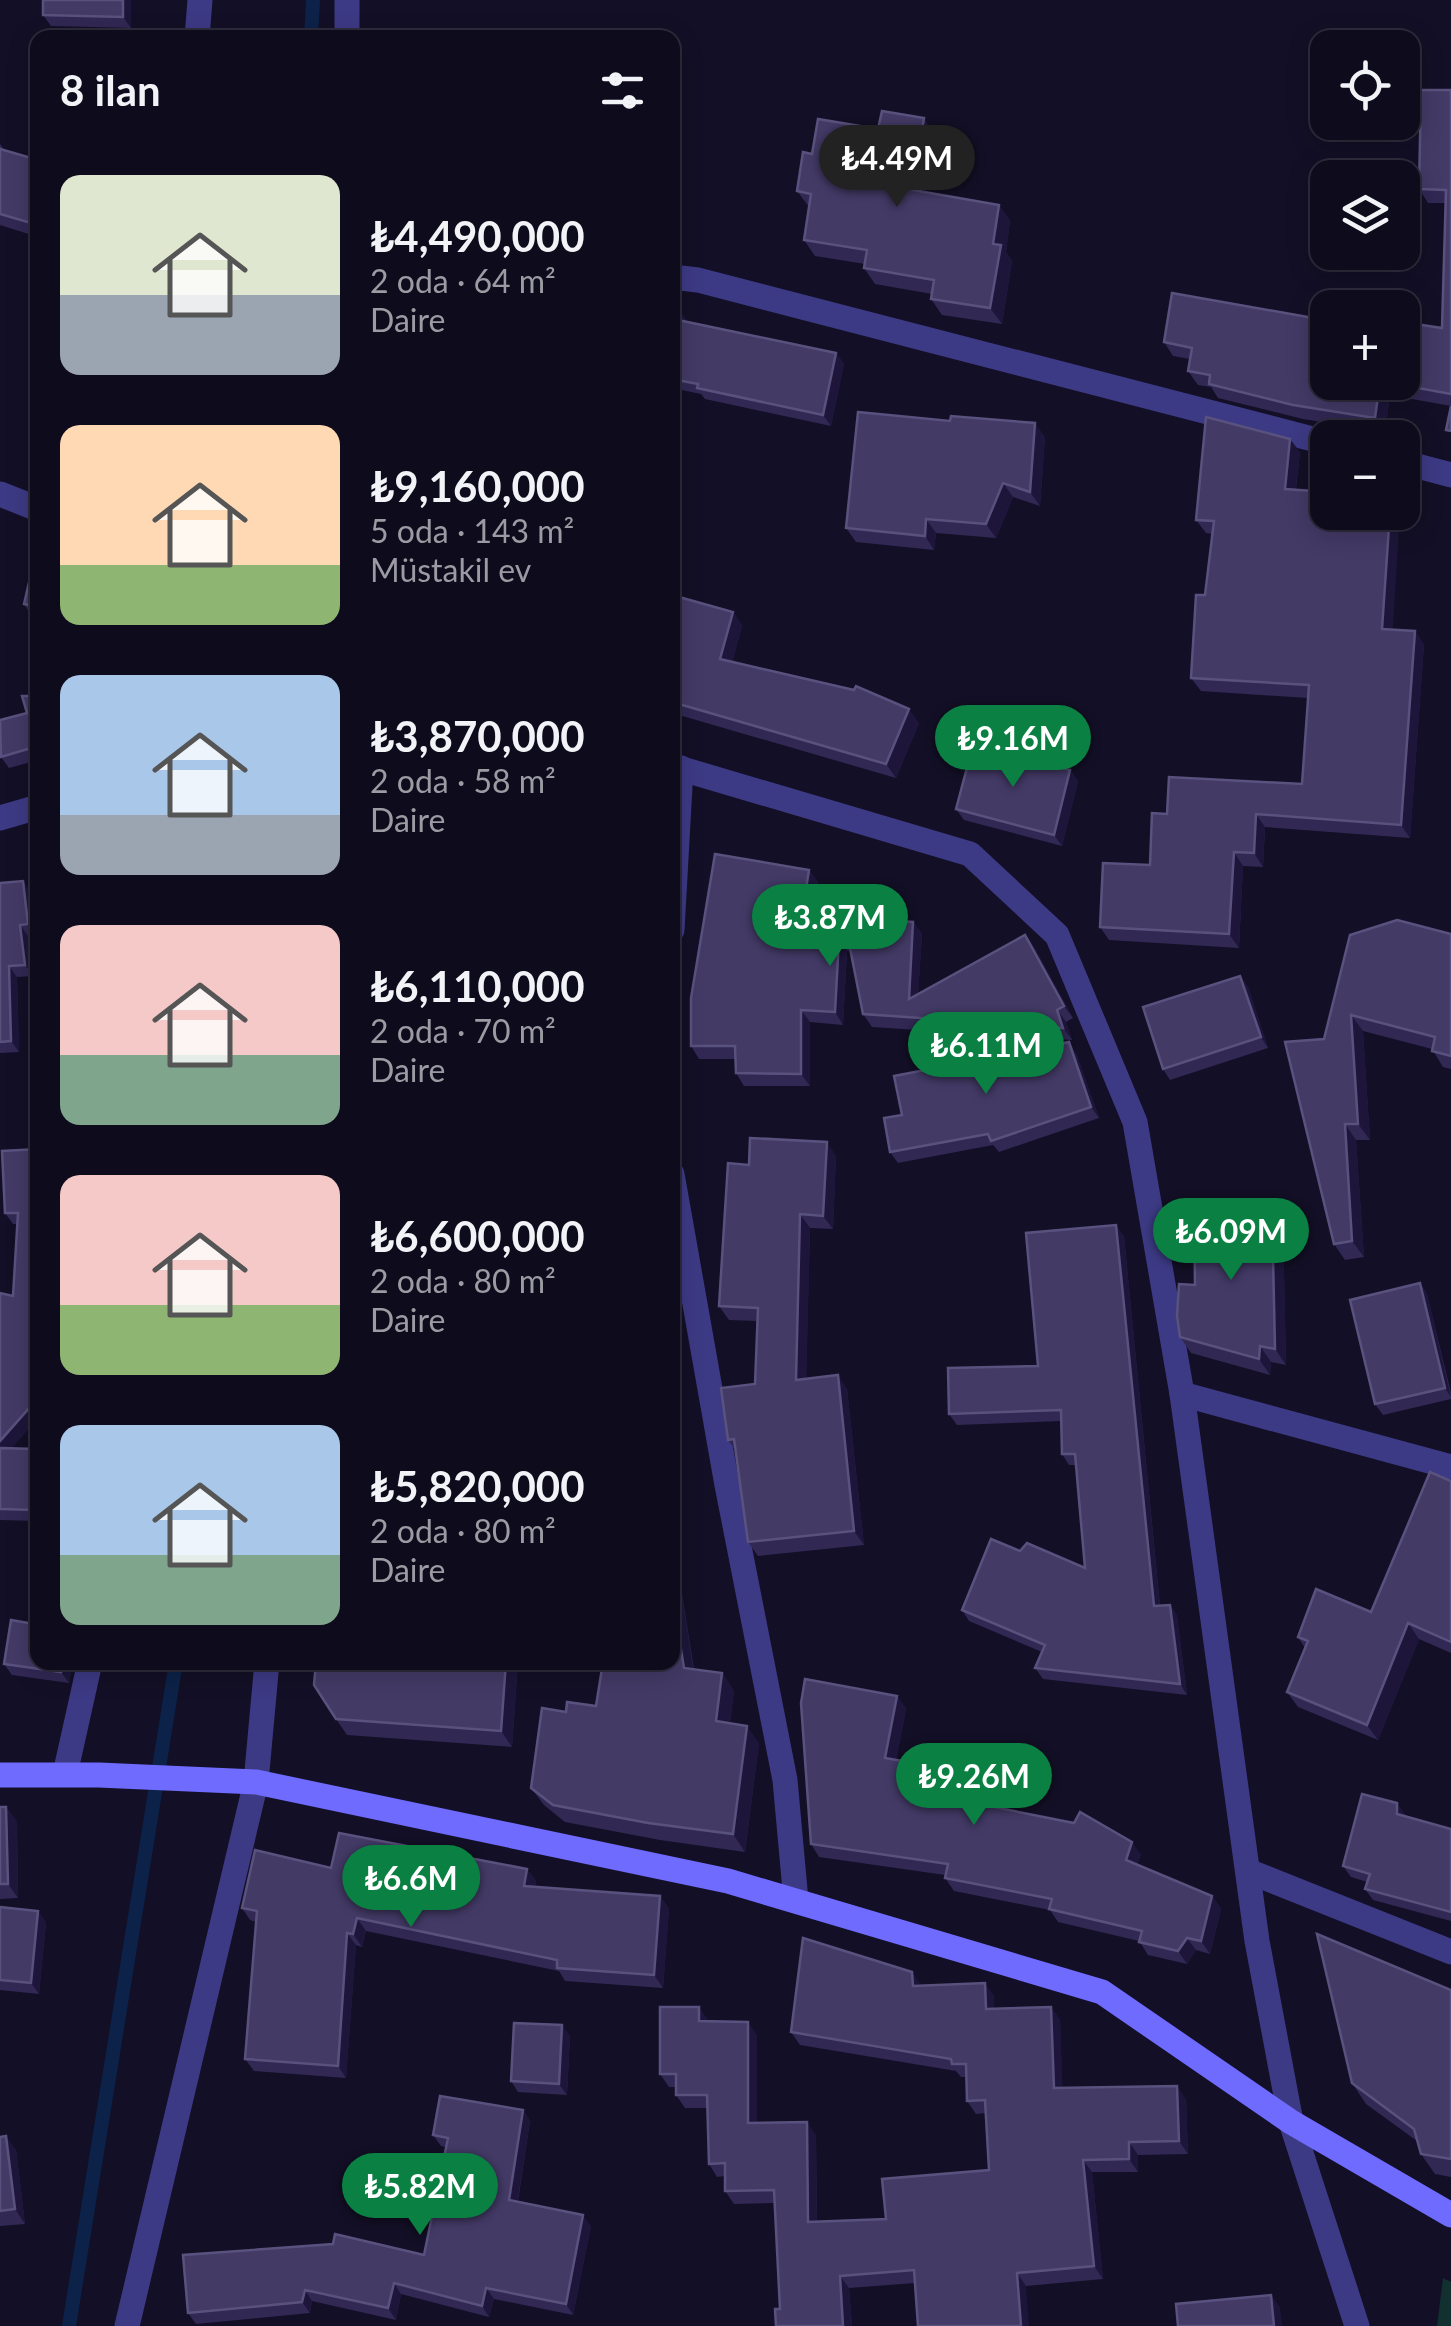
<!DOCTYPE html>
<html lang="tr">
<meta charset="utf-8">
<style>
body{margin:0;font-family:Lato,sans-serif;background:#1c1929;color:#f1f3f6;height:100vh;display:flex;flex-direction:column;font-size:38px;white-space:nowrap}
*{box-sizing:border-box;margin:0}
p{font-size:32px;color:#9b9ba3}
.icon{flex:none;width:55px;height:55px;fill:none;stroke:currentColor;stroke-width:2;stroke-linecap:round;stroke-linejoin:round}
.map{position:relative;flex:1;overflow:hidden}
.panel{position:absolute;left:30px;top:30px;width:650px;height:1640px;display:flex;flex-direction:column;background:#0e0b1c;border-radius:20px;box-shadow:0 5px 25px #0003,0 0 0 2px #2e2b3b}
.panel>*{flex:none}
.fabs{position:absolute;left:1310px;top:30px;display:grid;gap:20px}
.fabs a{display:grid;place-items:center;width:110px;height:110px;border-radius:20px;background:#0e0b1c;box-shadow:0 5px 25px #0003,0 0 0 2px #2e2b3b;font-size:50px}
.price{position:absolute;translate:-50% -85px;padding:0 22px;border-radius:35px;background:#0b8043;color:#fff;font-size:32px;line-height:65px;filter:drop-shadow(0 2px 5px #0008)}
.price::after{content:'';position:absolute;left:50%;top:60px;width:30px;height:22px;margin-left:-15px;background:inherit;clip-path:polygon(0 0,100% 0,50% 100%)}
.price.current{background:#222;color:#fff}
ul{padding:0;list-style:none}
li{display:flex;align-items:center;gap:30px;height:250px;padding:0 30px}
li span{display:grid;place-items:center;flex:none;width:280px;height:200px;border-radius:20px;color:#555}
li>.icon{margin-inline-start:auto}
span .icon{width:120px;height:120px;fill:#fffc;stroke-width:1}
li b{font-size:42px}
h2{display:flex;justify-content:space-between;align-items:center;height:120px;padding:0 30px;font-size:42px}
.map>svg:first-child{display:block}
</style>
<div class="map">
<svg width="1451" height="2326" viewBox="0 0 1451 2326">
<rect width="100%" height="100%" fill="#130f26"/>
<path fill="#12302f" d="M1443,2278L1451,2282V2326H1437Z"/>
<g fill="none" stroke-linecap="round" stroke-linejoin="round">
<g stroke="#0c2248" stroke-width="14">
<path d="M311,38L313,0"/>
<path d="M69,2326L176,1662"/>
</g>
<g stroke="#3d3a85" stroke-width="25">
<path d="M197,38L200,0"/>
<path d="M347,38V0"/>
<path d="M672,277L698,280L1328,443"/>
<path d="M1402,462L1451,475"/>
<path d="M0,494L38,509"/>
<path d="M672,766L970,854L1057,935L1135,1122L1182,1394L1257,1941L1291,2122L1357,2326"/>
<path d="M0,818L38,807"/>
<path d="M672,930L681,768"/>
<path d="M672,1174L727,1485L785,1780L796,1901"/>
<path d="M1182,1394L1451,1467"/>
<path d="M65,1774L90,1662"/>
<path d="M1248,1871L1451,1952"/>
<path d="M127,2326L256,1782L267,1662"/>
</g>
<path stroke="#6f6bff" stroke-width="25" d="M0,1775H99L256,1782L728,1881L1102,1992L1291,2122L1451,2215"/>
</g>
<g fill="#312854">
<path d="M43,0H131V28L51,26L43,15Z"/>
<path d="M1451,90V406L1390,395L1385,432L1303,419L1218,398L1211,387L1198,385L1188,371L1190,359L1173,356L1164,342L1319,319L1442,328L1445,203H1428L1419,189Z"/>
<path d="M878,129L935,134L926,192L999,205L1010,221L1006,252L1012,261L1002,324L942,315L931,299L932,294L875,284L864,268L865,264L815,256L804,240L809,207L797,191L812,154Z"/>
<path d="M0,144L4,150L38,160V237L0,225Z"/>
<path d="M672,308L687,322L836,353L844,364L831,426L705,399L701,394L672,388Z"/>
<path d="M1045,437L1040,506L1013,497L996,538L936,533L934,550L856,542L846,528Z"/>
<path d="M1300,452L1296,489L1392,630L1415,631L1424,645L1410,838L1265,827L1263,867L1243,866L1239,948L1109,940L1100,927L1150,865L1167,814L1302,784L1308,698L1201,691L1191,678L1205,595L1212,534L1206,533L1196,520Z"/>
<path d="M38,566V616L31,615L24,604Z"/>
<path d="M672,595L733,612L742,626L732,662L919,723L896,778L672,713Z"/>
<path d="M38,696V760L9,768L1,757Z"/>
<path d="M1070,770L1078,781L1062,846L964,820L956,809Z"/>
<path d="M809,870L818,882L816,896L869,900L877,912V919L913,922L922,934L918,994L1025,935L1034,947L1073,1018L1066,1022L1072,1040L872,1027L863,1014L851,951H847L843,1025L810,1022V1086H744L736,1073V1059H699L691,1046Z"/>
<path d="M0,883L31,892L36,935L28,936L33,976L17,977L19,1052L0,1053Z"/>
<path d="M1451,934V1069L1443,1067L1432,1049L1363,1031L1370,1140H1356L1364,1257L1345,1260L1334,1244L1324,1039Z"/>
<path d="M1240,976L1248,987L1268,1048L1170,1080L1163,1069Z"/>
<path d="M1076,1053L1099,1118L999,1152L993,1145L898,1163L890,1152L902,1115Z"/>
<path d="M38,1149V1418L11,1448L38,1450V1521L0,1520V1293L13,1296L17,1224H13L5,1213Z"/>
<path d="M836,1156L833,1229L810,1228L806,1379L847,1389L864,1545L758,1556L748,1542L735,1450L728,1440L755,1384L757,1321L729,1320L719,1306L749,1165Z"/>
<path d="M1272,1211L1283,1227L1286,1365L1271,1362L1270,1375L1191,1353L1180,1337L1195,1285Z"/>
<path d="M1124,1236L1160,1605H1170L1177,1616L1187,1695L1043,1679L1035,1668L1042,1652L969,1621L962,1610L1020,1551L1085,1568L1076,1465H1069L1062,1454L1061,1421L957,1425L949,1414L1038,1366Z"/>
<path d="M1420,1283L1427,1294L1451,1393V1399L1383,1415L1375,1404Z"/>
<path d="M1451,1481V1653L1419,1639L1378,1740L1298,1707L1287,1692L1305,1648L1298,1637L1371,1612Z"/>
<path d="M672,1532L694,1669L722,1673L734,1691L730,1723L759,1743L745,1852L660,1840L565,1822L544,1805L531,1788L566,1712L596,1706L672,1662Z"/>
<path d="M34,1624L38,1662H73L69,1683L12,1675L4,1664Z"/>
<path d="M316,1662H518L512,1747L347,1735L336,1719Z"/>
<path d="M897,1696L906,1709L896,1760L934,1777V1795L1141,1854L1137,1865L1212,1896L1221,1909L1210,1954L1196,1950L1187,1964L1148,1955L1139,1941L1058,1922L1050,1910L954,1891L945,1878V1875L819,1857L811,1844Z"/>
<path d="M0,1807H6L17,1822L18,1898L0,1899Z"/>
<path d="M1405,1814V1816L1451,1829V1921L1373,1900L1365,1889L1367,1882L1351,1877L1343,1866Z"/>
<path d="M331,1868L527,1869L536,1881L535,1887L660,1896L669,1909L663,1988L565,1981L559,1971L366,1931L362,1947L356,1945L346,2078L254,2071L245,2059L256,1922L250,1920L242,1908Z"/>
<path d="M0,1907L46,1922L39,1994L0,1990Z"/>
<path d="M921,1985L994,1996V2009L1060,2019L1062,2088L1186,2099L1188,2154L1138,2155V2172H1092L1103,2279L1026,2286L915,2283L849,2288L852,2326H776L780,2309L775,2203L734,2204L725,2191V2176L717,2177L709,2164L707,2108H685L676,2095V2087H669L660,2074L699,2007L708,2022L757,2035V2123L816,2135L817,2221L886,2219L989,2170L986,2113L976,2114L967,2101L966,2077H961L956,2071L800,2045L791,2032Z"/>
<path d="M1451,1990V2177L1435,2174L1421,2154L1417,2141L1366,2104L1352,2083Z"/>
<path d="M570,2036L567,2095L518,2092L511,2081Z"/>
<path d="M523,2110L530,2121L518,2201L591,2226L573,2315L494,2299L489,2317L401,2294L396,2320L312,2301L310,2313L196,2324L188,2313L424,2255L446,2147L441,2146L433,2135Z"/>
<path d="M0,2137L16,2150L25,2224L0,2226Z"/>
</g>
<g fill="#1d163a">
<path d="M123,0H131V28L123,17Z"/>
<path d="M924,118L935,134L924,206L913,190Z"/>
<path d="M999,205L1010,221L1006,252L1012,261L1002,324L990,308L993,244Z"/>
<path d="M679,309L687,320L685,331L678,320Z"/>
<path d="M836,353L844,364L831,426L823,415Z"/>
<path d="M1380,382L1390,395L1385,432L1375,418Z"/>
<path d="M1035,423L1045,437L1040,506L1030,492Z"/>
<path d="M1290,439L1300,452L1294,502L1285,489Z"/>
<path d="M1003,483L1013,497L996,538L986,524Z"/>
<path d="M1390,512H1400L1392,642L1382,629Z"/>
<path d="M926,519L936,533L934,550L925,536Z"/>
<path d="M733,612L742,626L729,672L720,659Z"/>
<path d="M1415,631L1424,645L1410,838L1401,825Z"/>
<path d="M909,709L919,723L896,778L886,764Z"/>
<path d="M1070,770L1078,781L1062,846L1054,835Z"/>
<path d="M1256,814L1265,827L1263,867L1254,853Z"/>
<path d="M1234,852L1243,866L1239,948L1229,934Z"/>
<path d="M809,870L818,882L814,908L805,895Z"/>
<path d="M23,881L31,892L36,935L28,924Z"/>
<path d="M869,900L877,912L876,931L867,919Z"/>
<path d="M913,922L922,934L917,1012L909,999Z"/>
<path d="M20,925L28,936L33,976L25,965Z"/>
<path d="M1025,935L1034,947L1073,1018L1064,1006Z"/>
<path d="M839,939L847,951L843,1025L835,1012Z"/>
<path d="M9,966L17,977L19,1052L11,1041Z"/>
<path d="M1240,976L1248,987L1268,1048L1261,1037Z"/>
<path d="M801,1010L810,1022V1086L801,1074Z"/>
<path d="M1057,1010L1066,1022L1072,1040L1063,1028Z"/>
<path d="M1351,1015L1363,1031L1370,1140L1358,1124Z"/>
<path d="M1069,1042L1076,1053L1099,1118L1091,1107Z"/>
<path d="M1345,1124L1356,1140L1364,1257L1352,1241Z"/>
<path d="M827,1142L836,1156L833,1229L823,1216Z"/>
<path d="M1272,1211L1283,1227L1286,1365L1275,1349Z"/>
<path d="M800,1214L810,1228L806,1394L796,1380Z"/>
<path d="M1116,1225L1124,1236L1161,1617L1154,1606Z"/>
<path d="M1420,1283L1427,1294L1451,1397L1445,1388Z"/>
<path d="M1260,1346L1271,1362L1270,1375L1259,1359Z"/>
<path d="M838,1375L847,1389L864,1545L854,1531Z"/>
<path d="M38,1398V1418L2,1459L0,1457V1441Z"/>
<path d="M38,1450V1513L35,1510Z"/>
<path d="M672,1532L696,1686L684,1668L672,1594Z"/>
<path d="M1170,1605L1177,1616L1187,1695L1180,1684Z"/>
<path d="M1408,1623L1419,1639L1378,1740L1367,1725Z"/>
<path d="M63,1662H73L69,1683L61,1672Z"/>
<path d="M506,1662H518L512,1747L501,1731Z"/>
<path d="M722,1673L734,1691L728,1739L716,1721Z"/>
<path d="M897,1696L906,1709L894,1770L885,1758Z"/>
<path d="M747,1726L759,1743L745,1852L733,1834Z"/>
<path d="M926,1765L934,1777L933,1806L924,1793Z"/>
<path d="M1397,1803L1405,1814V1825L1397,1814Z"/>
<path d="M6,1807L17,1822L18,1898L8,1884Z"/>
<path d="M1132,1842L1141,1854L1134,1873L1126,1860Z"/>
<path d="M527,1869L536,1881L532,1899L524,1886Z"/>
<path d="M660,1896L669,1909L663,1988L654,1975Z"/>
<path d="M1212,1896L1221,1909L1210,1954L1201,1941Z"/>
<path d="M38,1911L46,1922L39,1994L31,1983Z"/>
<path d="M357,1918L366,1931L362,1947L353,1934Z"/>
<path d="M347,1933L356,1945L346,2078L338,2066Z"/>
<path d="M1187,1938L1196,1950L1187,1964L1178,1951Z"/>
<path d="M912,1972L921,1985L913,1986Z"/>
<path d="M985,1983L994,1996V2022L986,2009Z"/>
<path d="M699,2007L708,2020V2034L699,2021Z"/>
<path d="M1051,2007L1060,2019L1063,2101L1054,2088Z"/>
<path d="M748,2022L757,2035V2136L748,2123Z"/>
<path d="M562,2025L570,2036L567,2095L559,2084Z"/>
<path d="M1177,2086L1186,2099L1188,2154L1179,2141Z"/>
<path d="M523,2110L530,2121L516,2211L509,2200Z"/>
<path d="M807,2122L816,2135L817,2234L808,2222Z"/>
<path d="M6,2136L16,2150L25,2224L15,2209Z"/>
<path d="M1129,2142L1138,2155V2172L1129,2159Z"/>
<path d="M1083,2160L1092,2172L1103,2279L1094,2266Z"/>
<path d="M583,2215L591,2226L573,2315L566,2304Z"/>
<path d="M1017,2273L1026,2286L1029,2326H1021Z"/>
<path d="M840,2276L849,2288L852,2326H843Z"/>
<path d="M394,2283L401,2294L396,2320L388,2308Z"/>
<path d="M486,2288L494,2299L489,2317L482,2306Z"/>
<path d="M305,2290L312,2301L310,2313L302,2302Z"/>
<path d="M1271,2295L1280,2307L1282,2326H1274Z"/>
</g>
<g fill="#433a66" stroke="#5a527e" stroke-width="2.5">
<path d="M43,0H123V17L43,15Z"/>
<path d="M1421,90H1451V394L1385,382H1402V322L1442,328L1446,190L1419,189Z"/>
<path d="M882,111L924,118L913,190L999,205L993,244L1001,245L990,308L931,299L934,280L864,268L867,250L804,240L811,194L797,191L803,152L812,154L818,119L878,129Z"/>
<path d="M0,149L38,160V225L0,214Z"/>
<path d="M1172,293L1319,319L1320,308L1328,309V382H1380L1375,418L1293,405L1209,384L1210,375L1188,371L1192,348L1164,342Z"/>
<path d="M672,308L679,309L678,320L836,353L823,415L697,388L698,384L672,379Z"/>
<path d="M1451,406V431L1446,430Z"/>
<path d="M858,412L950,421L951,416L1035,423L1030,492L1003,483L986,524L926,519L925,536L846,528Z"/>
<path d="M1206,417L1290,439L1285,489L1328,492V512H1390L1382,629L1415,631L1401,825L1256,814L1254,853L1234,852L1229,934L1100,927L1103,863L1150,865L1152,813L1167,814L1169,777L1302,784L1309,685L1191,678L1196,595H1205L1214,521L1196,520Z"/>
<path d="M33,565L38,566V607L24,604Z"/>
<path d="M672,595L733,612L720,659L854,690L856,686L909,709L886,764L672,702Z"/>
<path d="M22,696H38V746L1,757L0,720L27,713Z"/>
<path d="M973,745L1070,770L1054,835L956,809Z"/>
<path d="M715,854L809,870L805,895L869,900L867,919L913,922L909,999L1025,935L1064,1006L1057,1010L1063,1028L863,1014L848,938L839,939L835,1012L801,1010V1074L736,1073L735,1046H691V998Z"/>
<path d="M23,881L28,924L20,925L25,965L9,966L11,1041L0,1042V883Z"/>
<path d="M1397,920L1451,934V1056L1432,1051L1435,1037L1351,1015L1358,1124H1345L1352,1241L1334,1244L1285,1042L1324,1039L1350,935Z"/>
<path d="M1240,976L1261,1037L1163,1069L1143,1007Z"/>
<path d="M1069,1042L1091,1107L991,1141L988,1134L890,1152L884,1118L902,1115L894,1076Z"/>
<path d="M750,1138L827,1142L823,1216L800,1214L796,1380L838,1375L854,1531L748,1542L734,1439L728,1440L721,1388L755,1384L758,1308L719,1306L728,1163L749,1165Z"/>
<path d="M38,1149V1398L0,1441V1293L13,1296L18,1213H5L2,1151Z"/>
<path d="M1194,1209L1272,1211L1275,1349L1260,1346L1259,1359L1180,1337L1177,1316L1179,1284L1195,1285Z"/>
<path d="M1116,1225L1154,1606L1170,1605L1180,1684L1035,1668L1045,1645L962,1610L991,1539L1020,1551L1027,1543L1085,1568L1075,1454H1062L1061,1410L949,1414L948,1368L1038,1366L1026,1233Z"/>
<path d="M1420,1283L1445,1388L1375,1404L1350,1300Z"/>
<path d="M0,1448L37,1449L35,1510L0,1509Z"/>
<path d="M1430,1472L1451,1481V1642L1408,1623L1367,1725L1287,1692L1308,1641L1298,1637L1316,1589L1371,1612Z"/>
<path d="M672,1594L684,1668L722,1673L716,1721L747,1726L733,1834L648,1823L553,1805L531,1788L542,1708L566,1712L567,1702L596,1706L603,1662H672Z"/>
<path d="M37,1604L38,1662H63L61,1672L4,1664L11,1620L34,1624Z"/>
<path d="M316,1662H506L501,1731L336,1719L314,1685Z"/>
<path d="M805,1679L897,1696L885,1758L926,1765L924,1793L1074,1823L1080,1812L1132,1842L1126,1860L1212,1896L1201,1941L1187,1938L1178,1951L1139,1942L1142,1931L1049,1909L1052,1899L945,1878L948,1864L811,1844L801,1703Z"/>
<path d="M1362,1794L1397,1803V1814L1451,1829V1912L1365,1889L1370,1874L1343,1866Z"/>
<path d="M0,1807H6L8,1884H0Z"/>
<path d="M339,1833L527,1869L524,1886L660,1896L654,1975L557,1968V1960L357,1918L353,1934L347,1933L338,2066L245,2059L257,1911L242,1908L255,1850L331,1868Z"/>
<path d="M0,1907L38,1911L31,1983L0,1980Z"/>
<path d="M1317,1934L1451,1990V2159L1421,2154L1414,2129L1352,2083Z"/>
<path d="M803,1938L912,1972L913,1986L985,1983L986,2009L1051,2007L1054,2088L1177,2086L1179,2141L1129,2142V2159L1083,2160L1094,2266L1017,2273L1021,2326H918L914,2270L840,2276L843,2326H776L775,2309H780L774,2190L725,2191V2163L709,2164L707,2095H676V2074H660V2007H699V2021L748,2022V2123L807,2122L808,2222L886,2219L882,2179L989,2170L985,2100L967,2101L966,2064H952L951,2059L791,2032Z"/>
<path d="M514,2023L562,2025L559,2084L511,2081Z"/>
<path d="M440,2096L523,2110L509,2200L583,2215L566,2304L486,2288L482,2306L394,2283L388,2308L305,2290L302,2302L188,2313L183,2255L333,2244L335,2234L424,2255L448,2138L433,2135Z"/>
<path d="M6,2136L15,2209L0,2211V2137Z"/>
<path d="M1271,2295L1274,2326H1178L1176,2304Z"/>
</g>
</svg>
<div class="fabs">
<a><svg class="icon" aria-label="locate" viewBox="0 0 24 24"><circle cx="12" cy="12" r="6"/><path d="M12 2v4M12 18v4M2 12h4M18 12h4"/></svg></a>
<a><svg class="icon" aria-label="layers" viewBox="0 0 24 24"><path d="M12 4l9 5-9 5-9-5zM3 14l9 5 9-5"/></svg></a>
<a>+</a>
<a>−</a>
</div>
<b class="price current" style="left:897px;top:210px">₺4.49M</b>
<b class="price" style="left:1013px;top:790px">₺9.16M</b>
<b class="price" style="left:830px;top:969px">₺3.87M</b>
<b class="price" style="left:986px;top:1097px">₺6.11M</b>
<b class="price" style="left:1231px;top:1283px">₺6.09M</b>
<b class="price" style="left:974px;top:1828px">₺9.26M</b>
<b class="price" style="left:411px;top:1930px">₺6.6M</b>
<b class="price" style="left:420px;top:2238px">₺5.82M</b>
<section class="panel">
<h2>8 ilan<svg class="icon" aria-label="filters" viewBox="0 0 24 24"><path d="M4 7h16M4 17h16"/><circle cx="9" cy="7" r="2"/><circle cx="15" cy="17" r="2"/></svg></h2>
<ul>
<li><span style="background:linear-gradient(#dfe7d0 60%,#9aa5b1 0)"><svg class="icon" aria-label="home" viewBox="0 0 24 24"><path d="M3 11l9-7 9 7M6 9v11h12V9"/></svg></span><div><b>₺4,490,000</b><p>2 oda · 64 m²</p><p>Daire</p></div></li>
<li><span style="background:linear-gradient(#ffd9b3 70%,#8fb573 0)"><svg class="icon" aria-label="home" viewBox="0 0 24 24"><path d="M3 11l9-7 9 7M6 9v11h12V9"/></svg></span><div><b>₺9,160,000</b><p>5 oda · 143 m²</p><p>Müstakil ev</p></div></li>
<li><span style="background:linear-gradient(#a9c7e8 70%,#9aa5b1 0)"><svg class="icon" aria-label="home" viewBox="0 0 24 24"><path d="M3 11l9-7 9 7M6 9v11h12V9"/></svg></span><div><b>₺3,870,000</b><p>2 oda · 58 m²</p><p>Daire</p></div></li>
<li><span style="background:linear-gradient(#f6c9c9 65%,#7fa58c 0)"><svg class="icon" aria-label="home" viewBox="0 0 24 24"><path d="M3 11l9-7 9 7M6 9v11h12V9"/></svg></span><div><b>₺6,110,000</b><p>2 oda · 70 m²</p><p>Daire</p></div></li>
<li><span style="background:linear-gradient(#f6c9c9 65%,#8fb573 0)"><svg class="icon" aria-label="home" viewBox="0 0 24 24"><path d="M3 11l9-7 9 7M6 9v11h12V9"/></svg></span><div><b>₺6,600,000</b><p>2 oda · 80 m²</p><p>Daire</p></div></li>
<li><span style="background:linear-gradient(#a9c7e8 65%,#7fa58c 0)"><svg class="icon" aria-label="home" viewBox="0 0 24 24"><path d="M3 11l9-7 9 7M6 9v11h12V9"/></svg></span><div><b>₺5,820,000</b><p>2 oda · 80 m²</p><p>Daire</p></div></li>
</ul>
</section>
</div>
